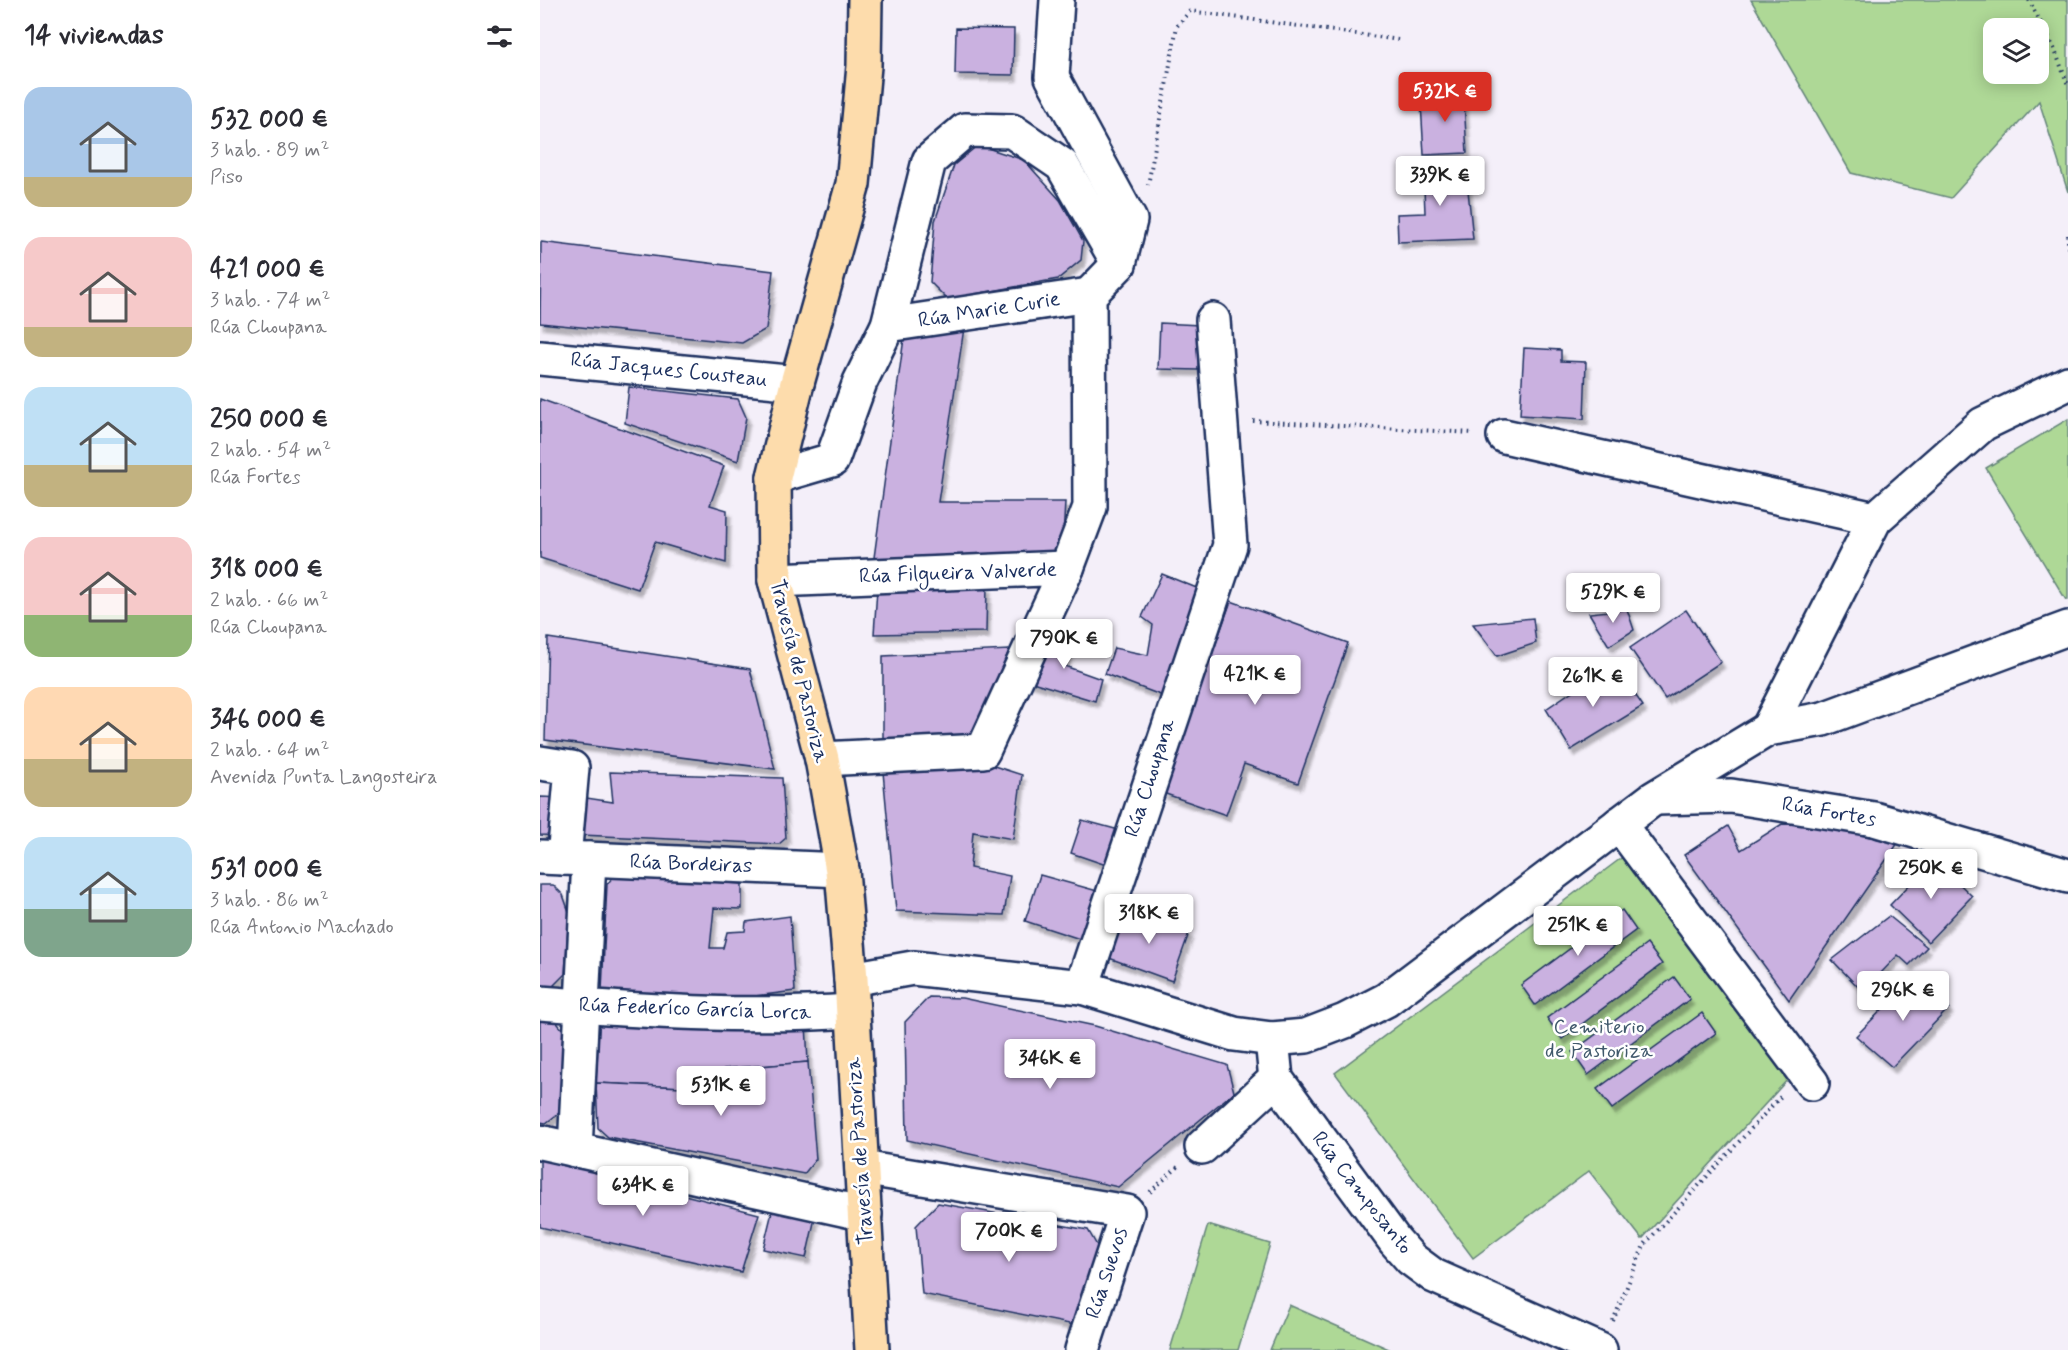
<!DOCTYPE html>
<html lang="es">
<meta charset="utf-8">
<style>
body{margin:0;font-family:Mynerve,sans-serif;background:#f2f2f3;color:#2b2b33;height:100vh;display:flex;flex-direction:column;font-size:22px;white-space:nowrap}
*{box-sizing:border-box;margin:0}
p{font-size:20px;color:#7c7c81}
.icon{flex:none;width:33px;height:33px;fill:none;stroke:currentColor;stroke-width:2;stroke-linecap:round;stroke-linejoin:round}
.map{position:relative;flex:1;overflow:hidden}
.sheet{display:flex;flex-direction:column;background:#fff;width:540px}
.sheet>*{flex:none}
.fabs{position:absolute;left:1443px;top:18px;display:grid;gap:12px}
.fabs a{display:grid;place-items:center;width:66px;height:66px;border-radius:12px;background:#fff;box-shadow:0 3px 15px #0003;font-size:30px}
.price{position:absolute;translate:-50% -51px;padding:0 14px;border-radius:6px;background:#fff;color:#222;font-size:20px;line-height:39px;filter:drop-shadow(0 2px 3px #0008)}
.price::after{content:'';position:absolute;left:50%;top:36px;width:18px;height:14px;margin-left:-9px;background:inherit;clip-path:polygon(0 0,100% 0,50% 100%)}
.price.active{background:#d93025;color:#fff}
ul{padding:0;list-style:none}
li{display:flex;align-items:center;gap:18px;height:150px;padding:0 24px}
li span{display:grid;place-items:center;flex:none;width:168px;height:120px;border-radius:18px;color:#555}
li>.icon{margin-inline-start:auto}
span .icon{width:72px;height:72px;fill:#fffc;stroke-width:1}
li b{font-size:26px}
h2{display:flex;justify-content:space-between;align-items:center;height:72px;padding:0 24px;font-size:26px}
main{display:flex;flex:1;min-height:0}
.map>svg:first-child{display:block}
</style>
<main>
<section class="sheet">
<h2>14 viviendas<svg class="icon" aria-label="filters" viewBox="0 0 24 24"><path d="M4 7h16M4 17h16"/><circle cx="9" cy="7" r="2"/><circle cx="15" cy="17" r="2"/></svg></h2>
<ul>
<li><span style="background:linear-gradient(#a9c7e8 75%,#c2b280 0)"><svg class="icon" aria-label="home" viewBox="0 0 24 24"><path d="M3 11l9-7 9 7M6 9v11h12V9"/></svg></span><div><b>532 000 €</b><p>3 hab. · 89 m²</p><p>Piso</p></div></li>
<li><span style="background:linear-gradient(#f6c9c9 75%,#c2b280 0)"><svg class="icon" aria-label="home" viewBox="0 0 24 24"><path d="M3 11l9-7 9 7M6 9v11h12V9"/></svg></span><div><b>421 000 €</b><p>3 hab. · 74 m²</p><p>Rúa Choupana</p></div></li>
<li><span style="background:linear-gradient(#bfe0f5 65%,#c2b280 0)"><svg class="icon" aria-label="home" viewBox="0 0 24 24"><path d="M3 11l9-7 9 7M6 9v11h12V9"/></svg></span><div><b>250 000 €</b><p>2 hab. · 54 m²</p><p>Rúa Fortes</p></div></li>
<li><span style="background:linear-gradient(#f6c9c9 65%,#8fb573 0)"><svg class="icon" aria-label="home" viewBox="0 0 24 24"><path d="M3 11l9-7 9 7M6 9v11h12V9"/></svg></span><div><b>318 000 €</b><p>2 hab. · 66 m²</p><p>Rúa Choupana</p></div></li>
<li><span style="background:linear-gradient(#ffd9b3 60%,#c2b280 0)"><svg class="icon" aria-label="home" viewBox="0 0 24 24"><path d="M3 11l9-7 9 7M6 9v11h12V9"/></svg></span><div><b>346 000 €</b><p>2 hab. · 64 m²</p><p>Avenida Punta Langosteira</p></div></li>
<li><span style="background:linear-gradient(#bfe0f5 60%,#7fa58c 0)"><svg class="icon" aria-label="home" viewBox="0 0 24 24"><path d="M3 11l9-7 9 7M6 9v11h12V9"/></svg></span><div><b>531 000 €</b><p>3 hab. · 86 m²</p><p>Rúa Antonio Machado</p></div></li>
</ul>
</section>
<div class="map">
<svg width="1528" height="1350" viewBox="0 0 1528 1350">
<defs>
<filter id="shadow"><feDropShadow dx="3.5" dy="6" stdDeviation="1.5" flood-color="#0004"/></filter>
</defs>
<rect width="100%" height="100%" fill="#f4eff9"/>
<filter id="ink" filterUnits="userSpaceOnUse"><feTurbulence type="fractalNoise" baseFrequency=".0167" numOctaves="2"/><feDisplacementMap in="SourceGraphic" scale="12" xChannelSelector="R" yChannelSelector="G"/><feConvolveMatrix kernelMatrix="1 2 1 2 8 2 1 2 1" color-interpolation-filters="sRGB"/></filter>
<g filter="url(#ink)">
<g fill="#aed896" stroke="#64847a" stroke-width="1.5" fill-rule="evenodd">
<path d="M1211,0H1528V192L1499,101L1411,198L1311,173ZM1454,28H1498V74H1454Z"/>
<path d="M1528,419V600H1526L1446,468Z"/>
<path d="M1088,853L1249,1078L1102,1239L1049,1171L933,1258L795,1073Z"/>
<path d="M668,1225L730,1244L698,1350H630Z"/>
<path d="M749,1305L851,1350H730Z"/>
</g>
<g fill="#cab1e0" stroke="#1b2f5e" stroke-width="1.5" filter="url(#shadow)">
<path d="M416,28L474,29L473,75L415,74Z"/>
<path d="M923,83L927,153L884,155L881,103L902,102L901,84Z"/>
<path d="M438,145L484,160L520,200L543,241L541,260L518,279L407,299L390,282L395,221L414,165Z"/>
<path d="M925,161L933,239L858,242L857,214L885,213L883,164Z"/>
<path d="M1,242L233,271L226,329L202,343L0,323Z"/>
<path d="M620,323L660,325L658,370L618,369Z"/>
<path d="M424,328L398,502H525L522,557L333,565L364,338Z"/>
<path d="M984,348L1021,350V361L1046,362L1044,419L980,415Z"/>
<path d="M89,387L198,399L206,417L198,461L85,423Z"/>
<path d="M0,399L184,466L170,505L187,510L186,563L115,542L98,589L0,558Z"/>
<path d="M622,574L664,591L623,696L565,674L574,648L608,655L613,625L602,617Z"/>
<path d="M447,586L446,632L334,634L337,589Z"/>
<path d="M691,601L808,643L758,783L704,764L686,815L623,793Z"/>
<path d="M1087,609L1094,630L1069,646L1049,613Z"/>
<path d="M1146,610L1181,662L1125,699L1090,648Z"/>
<path d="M993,618L996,643L957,656L933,624Z"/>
<path d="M515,630L537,635L522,665L561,679L555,701L489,681Z"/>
<path d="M8,638L210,669L235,769L5,740Z"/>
<path d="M469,650L434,741L343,744V656Z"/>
<path d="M1069,666L1086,691L1092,690L1103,706L1031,750L1006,709Z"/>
<path d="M451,765L482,775L473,839L433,832L430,868L470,876L464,915L356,911L343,772Z"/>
<path d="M70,772L242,778L246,838L239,844L41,835L47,798L73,802Z"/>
<path d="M0,797L24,798L23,836L0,835Z"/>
<path d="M542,820L579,830L569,866L531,853Z"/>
<path d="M1242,824L1274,825L1358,843L1249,1000L1144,855L1188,826L1201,850Z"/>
<path d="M1394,859L1432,896L1388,942L1350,905Z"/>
<path d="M75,875L202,884V909L174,908L170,948H183L187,932L205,931L206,922L250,916L255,991L183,1000L62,991L67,884Z"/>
<path d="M500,875L561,892L543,940L485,921Z"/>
<path d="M0,885H13L23,895L29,912L25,974L10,989L0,988Z"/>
<path d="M586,910L649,933L632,981L569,958Z"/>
<path d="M1082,910L1096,930L995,1005L981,985Z"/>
<path d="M1349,916L1387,947L1369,965L1358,955L1323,992L1292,960Z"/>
<path d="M1107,944L1122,964L1022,1039L1007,1018Z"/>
<path d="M1375,976L1409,1008L1352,1067L1316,1036Z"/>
<path d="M1134,977L1150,999L1048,1075L1032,1052Z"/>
<path d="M389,997L422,998L555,1026L687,1065L694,1092L578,1187L367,1140L365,1022Z"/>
<path d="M1162,1013L1176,1033L1072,1109L1057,1089Z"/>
<path d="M0,1017L13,1018L28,1036L24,1109L6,1123L0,1122Z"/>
<path d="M266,1023L268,1062L184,1069L185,1089L56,1083L59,1025L181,1029Z"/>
<path d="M268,1062L276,1159L264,1174L68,1137L58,1128L56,1083L185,1089L184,1069Z"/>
<path d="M0,1158L219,1214L201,1272L0,1227Z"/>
<path d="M398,1203L548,1230L564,1258L544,1327L382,1294L376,1226Z"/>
<path d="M232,1212L275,1218L266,1258L223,1249Z"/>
</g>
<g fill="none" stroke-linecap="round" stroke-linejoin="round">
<defs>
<g id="minor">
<path d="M517,0L512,77L590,220L579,264L549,295L550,507L527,568"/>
<path d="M348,325L549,295"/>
<path d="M0,358L257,383"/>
<path d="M964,436L1335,519"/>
<path d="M234,477L292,460L320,382L348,325L389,161L425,130L472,131L522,165L579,264"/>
<path d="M235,580L527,568L443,751L282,759"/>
<path d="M1228,729L1335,519L1443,424L1528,383"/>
<path d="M0,763L32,768L24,858"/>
<path d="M1116,798L1191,796L1334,819L1528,876"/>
<path d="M1079,824L1272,1083"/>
<path d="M0,857L302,870"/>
<path d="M311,979L373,968L542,987L694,1034L732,1039L766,1036L805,1021L846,1000L1114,798L1228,729L1283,719L1528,628"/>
<path d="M542,987L690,545L673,320"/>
<path d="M0,1003C103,1011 207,1018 311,1011"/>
<path d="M732,1039L736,1079L855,1241L871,1259L894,1276L1060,1350"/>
<path d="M0,1142L325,1214"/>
<path d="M662,1147L736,1079"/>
<path d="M35,1150L49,859"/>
<path d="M322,1168L587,1212L542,1350"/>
</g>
<path id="major" d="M325,0L324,66L313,184L257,383L234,477L235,580L282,759L302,870L311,979L332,1350"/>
</defs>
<use href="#minor" stroke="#1b2f5e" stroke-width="38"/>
<use href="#major" stroke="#1b2f5e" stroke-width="38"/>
<g stroke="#1b2f5e" stroke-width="4" stroke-dasharray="1.5 4.5" stroke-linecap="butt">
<path d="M1489,0L1514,48L1528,85"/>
<path d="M608,185L637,26L650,11L859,40"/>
<path d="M1528,235V252"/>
<path d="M713,421L933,433"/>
<path d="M610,1192L638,1167"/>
<path d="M1073,1321L1104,1245L1243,1094"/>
</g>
<use href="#minor" stroke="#fff" stroke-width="33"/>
<use href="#major" stroke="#fddcac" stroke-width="33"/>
</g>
</g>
<g text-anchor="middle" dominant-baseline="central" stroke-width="5" stroke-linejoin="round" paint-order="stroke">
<g font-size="21" fill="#1b2f5e" stroke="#fff">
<text transform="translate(449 310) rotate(-9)">Rúa Marie Curie</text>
<text transform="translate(129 370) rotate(6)">Rúa Jacques Cousteau</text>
<text transform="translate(418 573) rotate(-2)">Rúa Filgueira Valverde</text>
<text transform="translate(259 671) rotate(76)">Travesía de Pastoriza</text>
<text transform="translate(610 778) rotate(-72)">Rúa Choupana</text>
<text transform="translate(1289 812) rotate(10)">Rúa Fortes</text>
<text transform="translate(151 864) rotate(2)">Rúa Bordeiras</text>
<text transform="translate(155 1009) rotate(2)">Rúa Federíco García Lorca</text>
<text transform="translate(320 1151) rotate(-94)">Travesía de Pastoriza</text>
<text transform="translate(822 1193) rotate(52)">Rúa Camposanto</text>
<text transform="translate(567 1273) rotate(-72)">Rúa Suevos</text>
</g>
<g font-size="21" fill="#40596c" stroke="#fff">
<text x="1059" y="1027">Cemiterio<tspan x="1059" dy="24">de Pastoriza</tspan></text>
</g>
</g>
</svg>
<div class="fabs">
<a><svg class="icon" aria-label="layers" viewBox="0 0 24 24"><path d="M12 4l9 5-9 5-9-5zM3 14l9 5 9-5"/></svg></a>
</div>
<b class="price active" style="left:905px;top:123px">532K €</b>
<b class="price" style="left:900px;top:207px">339K €</b>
<b class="price" style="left:1073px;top:624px">529K €</b>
<b class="price" style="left:524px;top:670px">790K €</b>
<b class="price" style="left:715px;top:706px">421K €</b>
<b class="price" style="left:1053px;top:708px">261K €</b>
<b class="price" style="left:1391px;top:900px">250K €</b>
<b class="price" style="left:609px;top:945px">318K €</b>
<b class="price" style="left:1038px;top:957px">251K €</b>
<b class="price" style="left:1363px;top:1022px">296K €</b>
<b class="price" style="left:510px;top:1090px">346K €</b>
<b class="price" style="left:181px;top:1117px">531K €</b>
<b class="price" style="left:103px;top:1217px">634K €</b>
<b class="price" style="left:469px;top:1263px">700K €</b>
</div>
</main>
